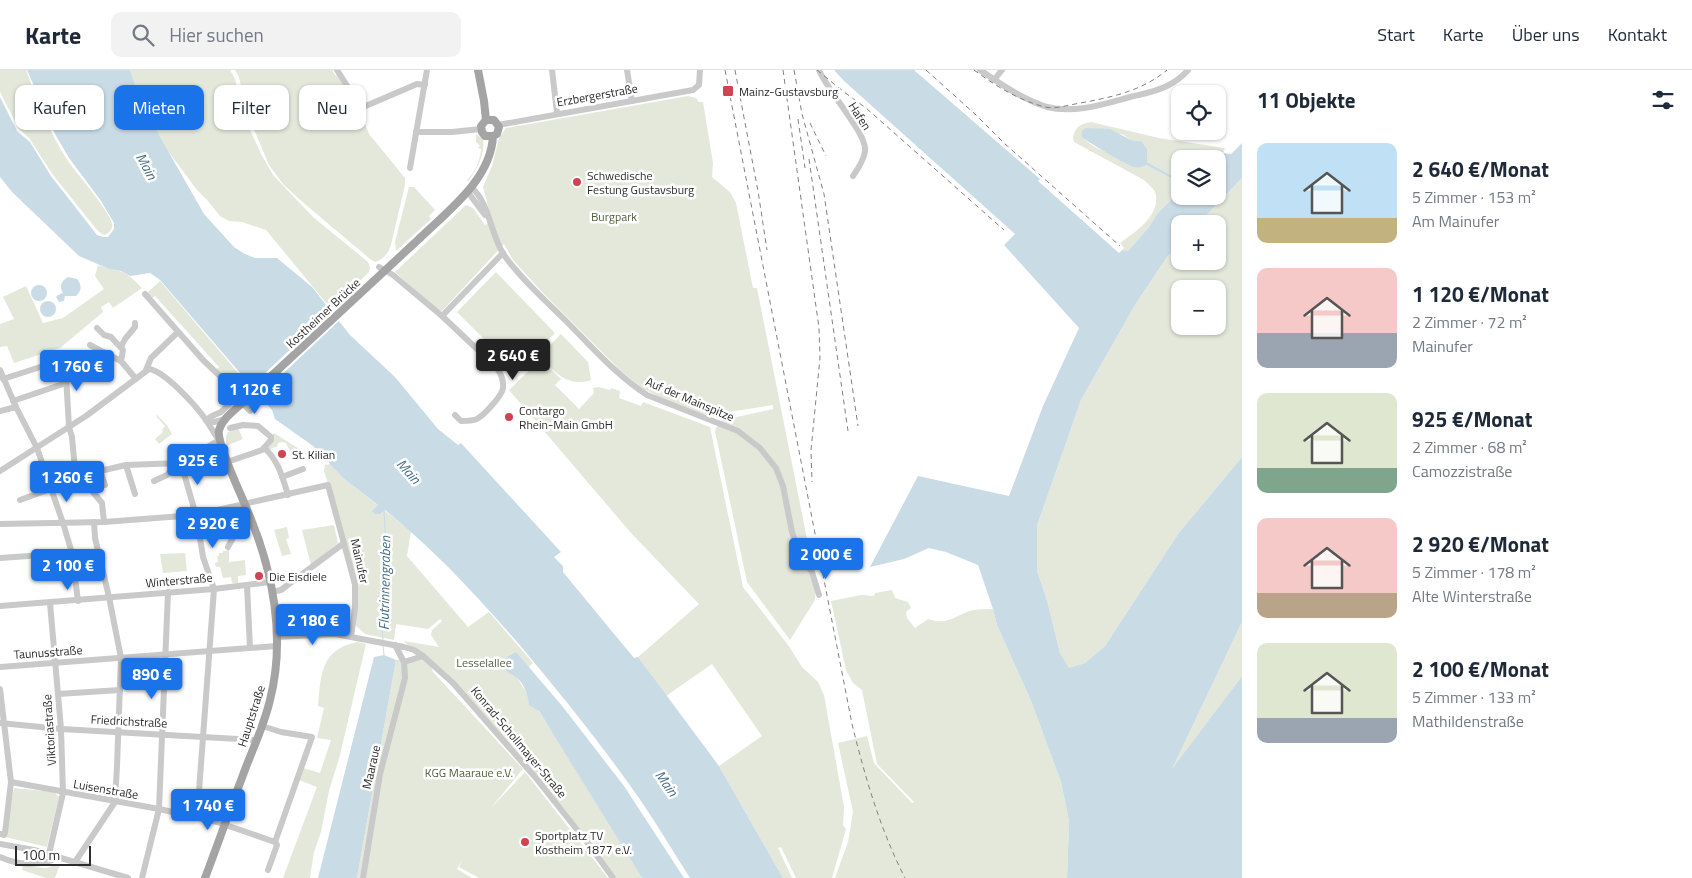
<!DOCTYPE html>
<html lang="de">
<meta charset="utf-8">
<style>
body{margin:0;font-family:"Titillium Web",sans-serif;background:#f2f2f3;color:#1f2937;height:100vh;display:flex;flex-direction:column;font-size:19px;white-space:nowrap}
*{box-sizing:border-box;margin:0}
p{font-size:16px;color:#747a83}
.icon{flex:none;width:28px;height:28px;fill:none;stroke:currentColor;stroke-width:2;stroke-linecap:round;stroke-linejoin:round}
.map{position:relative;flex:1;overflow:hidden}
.sheet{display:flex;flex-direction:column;background:#fff;width:450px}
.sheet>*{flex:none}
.guide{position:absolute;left:15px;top:15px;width:475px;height:45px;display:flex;gap:10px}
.fabs{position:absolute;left:1171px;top:15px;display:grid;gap:10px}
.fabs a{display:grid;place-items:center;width:55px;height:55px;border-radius:10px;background:#fff;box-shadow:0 1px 4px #0004;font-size:25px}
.scale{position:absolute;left:15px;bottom:12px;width:76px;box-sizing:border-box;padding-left:5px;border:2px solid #2c2c2c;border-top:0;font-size:14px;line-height:18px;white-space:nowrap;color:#2c2c2c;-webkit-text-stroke:4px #fff;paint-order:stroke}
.price{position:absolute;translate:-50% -42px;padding:0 11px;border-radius:5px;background:#1a73e8;color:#fff;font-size:16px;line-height:32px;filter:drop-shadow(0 1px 2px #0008)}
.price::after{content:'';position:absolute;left:50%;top:30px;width:15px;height:11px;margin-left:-8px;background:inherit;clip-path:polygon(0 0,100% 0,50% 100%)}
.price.current{background:#222;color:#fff}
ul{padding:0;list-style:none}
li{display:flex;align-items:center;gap:15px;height:125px;padding:0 15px}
li span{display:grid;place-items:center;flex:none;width:140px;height:100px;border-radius:10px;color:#555}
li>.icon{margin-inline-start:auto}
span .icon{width:60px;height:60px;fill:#fffc;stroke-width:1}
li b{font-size:21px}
h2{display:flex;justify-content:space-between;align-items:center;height:60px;padding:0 15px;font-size:21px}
.chip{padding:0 18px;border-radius:10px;background:#fff;box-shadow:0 1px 4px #0004;font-size:18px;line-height:45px}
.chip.current{background:#1a73e8;color:#fff}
header{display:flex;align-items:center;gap:30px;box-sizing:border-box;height:70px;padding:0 25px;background:#fff;border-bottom:1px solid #e0e1e3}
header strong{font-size:24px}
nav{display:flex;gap:28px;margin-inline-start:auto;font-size:18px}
.search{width:350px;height:45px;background:#f2f2f3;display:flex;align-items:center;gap:12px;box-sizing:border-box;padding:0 18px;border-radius:10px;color:#747a83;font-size:19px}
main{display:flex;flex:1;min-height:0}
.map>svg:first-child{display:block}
</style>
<header>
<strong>Karte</strong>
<div class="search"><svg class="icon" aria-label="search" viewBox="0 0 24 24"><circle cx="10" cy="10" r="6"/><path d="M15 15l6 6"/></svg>Hier suchen</div>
<nav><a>Start</a><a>Karte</a><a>Über uns</a><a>Kontakt</a></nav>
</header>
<main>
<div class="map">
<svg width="1242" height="808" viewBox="0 0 1242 808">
<rect width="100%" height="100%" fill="#fff"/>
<g fill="#e3e8db" fill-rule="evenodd">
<path d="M0,0H26C38,31 49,63 68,91C77,104 110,141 112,154C113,160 109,163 104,165L98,161L53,105L29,68L19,59L0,22Z"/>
<path d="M130,0H230L235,9L246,51L261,84L273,105L313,147L368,192L370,198L369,202L331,239L266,160L242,152L229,151L220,146L207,130L197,120L162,73L143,37Z"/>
<path d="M235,0H332L336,6L337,5L361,43L369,64L405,108V115L391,175C389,182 383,190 375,192L370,189L299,129L283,114L269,95L247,43L239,7Z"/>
<path d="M688,26L696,28L699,32H703L713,93L712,107L730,122L736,133L753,218H757L811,489L808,493L816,519L815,530L790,570L747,512L715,361L719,351L773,339V335L709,345L694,342L663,329L642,318L621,301L543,223L513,190L504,174L442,241L437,239L395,202L466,135L473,138L485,155L492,151L483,117L492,96L499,68L506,58Z"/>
<path d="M1091,52L1159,68L1225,78L1223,83L1215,89H1180V110L1147,92L1141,71L1131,70L1122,64L1084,69C1088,72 1091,75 1095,77C1104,82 1117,85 1124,93L1146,95L1169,107L1180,115V121L1157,144L1149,157L1128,181L1122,180L1124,178L1120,173C1135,162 1159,147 1156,125C1155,119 1148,114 1144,110L1074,72L1073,67C1076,56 1080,54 1091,52Z"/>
<path d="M476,64L483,69C485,84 478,98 469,110L466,111C475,103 480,91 481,79L478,78L480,76L476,72Z"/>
<path d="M1242,108V387L1178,464L1105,576L1085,593L1069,599L1060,583L1047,530L1037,501V456L1081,330L1135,235L1167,187L1180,173V191H1218V154H1198ZM1180,219H1218V256H1180Z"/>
<path d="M409,117H414L435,140L429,146L431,149L396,181L395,172Z"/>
<path d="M98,195C106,199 114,199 122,202C130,205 136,212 142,218L113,238L109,232L101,237L103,242L60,278L14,293L7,276L0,277V254L14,249L3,227L26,216L43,253L63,248L104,219L95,206Z"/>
<path d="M496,202L555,263L517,302L457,242Z"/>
<path d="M160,211L250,317L241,325L239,317L216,300L219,297L155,226L152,228L147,223Z"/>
<path d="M561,264L588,292L591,310C567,318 554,301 539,286Z"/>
<path d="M541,289L561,309L555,315L579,339L594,323L593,318L599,317L610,320L611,318L620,321L619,328L641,336L643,332L710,357L743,517L788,575L802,597L818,612L824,625L844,737L843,755L846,759L832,808H796L781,777L778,778L792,808H783L719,696L762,666L712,594L666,626L638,587L699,534L631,463L509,320Z"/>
<path d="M157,345L167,355L172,364L159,374L155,369L163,362L162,360L165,356L156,346Z"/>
<path d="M238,358L243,369L226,376V367L228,362Z"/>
<path d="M274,363L307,384L300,388L298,385L293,387L286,373L282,372L278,373L277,377L272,378L270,381L267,377L271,366Z"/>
<path d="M331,394L344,409L411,461L407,486L468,557L489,542L533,593L517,608L562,677L642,808H613L535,707L430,592L433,602L523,699L491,738L525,702L608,808H479L459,797L462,790L457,799L472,808H357L396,590L423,585L410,578L404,571L439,577L431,565L432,560L442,551L440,549L428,559L396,554L394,570L365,564L353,553L355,529L330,420L324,401L325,395Z"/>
<path d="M334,455L338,473L311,495L302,460Z"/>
<path d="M287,457L289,468L286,469L291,484L282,486L274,460Z"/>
<path d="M229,480V492L245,490L246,505L238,506V513H232L231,507L223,508L220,497H216L215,493L218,492L217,486H219V483H223V481Z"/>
<path d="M95,483L99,504L79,506L78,487Z"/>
<path d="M185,483L187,501L163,503L160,484Z"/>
<path d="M58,487H70L72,508L59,510Z"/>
<path d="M892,520L895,528L908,532L911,538L906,542L907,548L915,558L928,549C949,556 955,545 973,540C980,539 987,539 993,539L997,555L1031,631L1061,712L1069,751L1067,808H835L848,772L853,742L838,673L867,666L874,693L912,733L914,732L877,694L862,620L853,613L846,600L831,531L861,525L874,526L875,523Z"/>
<path d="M1242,552V606L1171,701L1179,684Z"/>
<path d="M357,572L366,574L340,685L329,721L321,762L314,782L310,808H283L317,717L299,710L303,698L320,703L331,670L317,668L324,638L318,636C321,605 320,580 357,572Z"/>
<path d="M14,718L54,722L59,727L47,777L5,767Z"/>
<path d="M60,794L55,808H46L22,800L23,796L46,798Z"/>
</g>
<g fill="#c9dce6">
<path d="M27,0H130L143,37L204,144L234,177L245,184L255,188H277L312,217L350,265L395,307L438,359L458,375L461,373L561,482L554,487L563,496V502L634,588L638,587L719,696L783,808H690C674,783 658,756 641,731C605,679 564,628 523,579C480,529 436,481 385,440L380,444H375L372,441L378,435L344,409L313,376L275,349L272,340L160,210L150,203L130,206L121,201L109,199L95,193L79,186L12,122L0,107V27L17,61L30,72L51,106L97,165L103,167H108L114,159V153L101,131L69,88L55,64Z"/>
<path d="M834,0H914L1040,109L1038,111L1119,183L1122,180L1128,181L1149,157L1157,144L1180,121V126H1218V89H1215L1223,83L1231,84L1242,73V108L1198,154H1180V173L1167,187L1135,235L1081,330L1037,456V501L1047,530L1060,583L1069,598L1085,593L1105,576L1178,464L1242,387V552L1172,699L1242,606V808H1067L1069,751L1061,712L1031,631L997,555L993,539L978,495L946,482L929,478L904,489L870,497L918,406L1009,426L1043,336L1079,258L1004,175L1015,164L844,11Z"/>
<path d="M1086,58L1110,59L1131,70L1141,71L1147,79V92L1180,110V115L1169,107L1146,95C1142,97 1139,98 1134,97C1130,97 1086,71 1083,68C1081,65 1082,65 1082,61Z"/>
<path d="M68,207L77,209C82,215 82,221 76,226H65L64,231L59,232L56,227L58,225L63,223C59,216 61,211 68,207Z"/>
<circle cx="39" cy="223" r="8"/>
<circle cx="48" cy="239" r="8"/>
<path d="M516,582L563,637L624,716L684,808H642L539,641L529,635C528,625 525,616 518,609C512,603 508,605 503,596L507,587Z"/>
<path d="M384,585L396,590L357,808H318L374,587Z"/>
</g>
<path fill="#fff" d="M334,239L341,249L257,328L249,318Z"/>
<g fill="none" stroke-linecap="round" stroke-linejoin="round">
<g stroke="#c9dce6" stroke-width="1">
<path d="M383,571L382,559L387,493L384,440"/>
<path d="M383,575L384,585"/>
</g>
<g stroke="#c9c9c9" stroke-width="6">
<path d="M337,0L361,38L417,14L425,15"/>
<path d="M552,0L557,43"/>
<path d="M627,0L632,31"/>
<path d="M819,0C826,19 868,65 865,81C864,89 858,99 853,106"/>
<path d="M980,0C1001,14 1022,29 1047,37C1074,44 1104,34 1130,27C1142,24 1155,22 1167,16C1175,12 1182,7 1188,0"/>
<path d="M994,10L1002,0"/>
<path d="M498,55L693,20L699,15L700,0"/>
<path d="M416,62H452L481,59"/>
<path d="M410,98L427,0"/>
<path d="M471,117C490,133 490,164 504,185C521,209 544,229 565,250C591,276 616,305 647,325L738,361L760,378L776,398L783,416L792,462L799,483L812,502L819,525"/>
<path d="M467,121L485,145"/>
<path d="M379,197L393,205L442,246L497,298C501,304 504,310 503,318C502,326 484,345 477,349C472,351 466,351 461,351L455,345"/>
<path d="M145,224L203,290L221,307L237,319V327L221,342L212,346L206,350"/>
<path d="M442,246L503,183"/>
<path d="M97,258L104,265L111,267L123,280L121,291L136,309"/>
<path d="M90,275L103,282"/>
<path d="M121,277L125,269L135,257V253"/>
<path d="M0,300L16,337L37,378L63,453L72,483L78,531"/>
<path d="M146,300L151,288L178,262"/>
<path d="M66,306L77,301L103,282L121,291"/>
<path d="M3,309L65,289L69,357L72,367L75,400L102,433L104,452"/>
<path d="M239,330L250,341"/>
<path d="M13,331L66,313"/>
<path d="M0,341L16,337"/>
<path d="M206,350L214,352L226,349"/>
<path d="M264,378C278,389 283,409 288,425"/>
<path d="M227,392L262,380L271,370V367L258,356L243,355L230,358"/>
<path d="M181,393L197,449L203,487L214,519L197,748"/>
<path d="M126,395L135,424"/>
<path d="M0,401L86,346L149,299C165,301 197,337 206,350C211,357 214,364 219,370L181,393L126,395L100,401L20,430"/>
<path d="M100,401L105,415"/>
<path d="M282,407L303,399"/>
<path d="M154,411L167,405L178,394"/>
<path d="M0,454L104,452L195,445L328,415L355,514V538L351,567"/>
<path d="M228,477L236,462L254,455"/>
<path d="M0,488L72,483"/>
<path d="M247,515L250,578"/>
<path d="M272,522L281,520L344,473"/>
<path d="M0,536L214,519L270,512"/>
<path d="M277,567L335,564L404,577L414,580L423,586L453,613L535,707L590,776L613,808"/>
<path d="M404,592L423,586"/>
<path d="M0,597L277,576"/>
<path d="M0,619L11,712L5,763L4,765L0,764"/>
<path d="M58,624L120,620"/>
<path d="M0,653L61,659L257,670"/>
<path d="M11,712L159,739L217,752L275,772L312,667L281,662L262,656"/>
<path d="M0,774L34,780L128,808"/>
<path d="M49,784L63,723L61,659L50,533"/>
<path d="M0,787C17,795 42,797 58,787"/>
<path d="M75,792L115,732L117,696L121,588L109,527L95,468L94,452"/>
<path d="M268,800L277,775L275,772"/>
<path d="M142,808L159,739L168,522"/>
<path d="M363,808L380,704L405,608L404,592L395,575"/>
</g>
<g stroke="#a4a4a4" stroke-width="8">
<path d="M478,0L484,31L486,50"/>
<path d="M420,168C449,140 491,109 493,66L497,64L499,57L494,50H486L481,56L482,62L485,66H493"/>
<path d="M205,808C218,774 230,739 243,705C252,680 264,656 270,630C286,568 273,500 248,442C242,426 216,373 219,360C222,349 233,342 241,334"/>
</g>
<g stroke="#818181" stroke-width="1" stroke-dasharray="5 4" stroke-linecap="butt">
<path d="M725,0L852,654C865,707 880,759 905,808"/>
<path d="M735,0L758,121L767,180"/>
<path d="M783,0L819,258L820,288L811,380L812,412"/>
<path d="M794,0L802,44L824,124L858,356"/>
<path d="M817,0L844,22L866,38L1004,160"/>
<path d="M926,0L976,45L1004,73L1120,176"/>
<path d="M974,0C996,16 1018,30 1045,37C1055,39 1065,36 1075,34C1108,28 1141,22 1167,0"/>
<path d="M798,49L805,98"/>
<path d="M810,53L826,86"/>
<path d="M809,89L848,361"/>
</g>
<path stroke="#a4a4a4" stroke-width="8" d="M241,334L420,168"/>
</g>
<g fill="#cf4352" stroke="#fff" stroke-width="2">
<rect x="722" y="15" width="12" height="12" rx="2.5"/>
<circle cx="577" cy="112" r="5"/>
<circle cx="509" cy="347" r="5"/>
<circle cx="282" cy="384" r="5"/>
<circle cx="259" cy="506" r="5"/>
<circle cx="525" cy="772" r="5"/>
</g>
<g text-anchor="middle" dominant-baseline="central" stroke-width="5" stroke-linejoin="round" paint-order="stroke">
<g font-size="12" fill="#2c2c2c" stroke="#fff" text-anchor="start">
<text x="739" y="21">Mainz-Gustavsburg</text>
<text x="587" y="105">Schwedische<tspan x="587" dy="14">Festung Gustavsburg</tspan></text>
<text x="519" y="340">Contargo<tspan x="519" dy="14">Rhein-Main GmbH</tspan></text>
<text x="292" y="384">St. Kilian</text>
<text x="269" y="506">Die Eisdiele</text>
<text x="535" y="765">Sportplatz TV<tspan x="535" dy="14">Kostheim 1877 e.V.</tspan></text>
</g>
<g font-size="12" fill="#2c2c2c" stroke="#fff">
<text transform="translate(597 25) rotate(-10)">Erzbergerstraße</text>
<text transform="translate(860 46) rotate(57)">Hafen</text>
<text transform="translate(323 243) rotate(-43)">Kostheimer Brücke</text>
<text transform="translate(690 329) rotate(23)">Auf der Mainspitze</text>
<text transform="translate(360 491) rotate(77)">Mainufer</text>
<text transform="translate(179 510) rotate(-5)">Winterstraße</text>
<text transform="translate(48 582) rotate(-4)">Taunusstraße</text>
<text transform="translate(251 646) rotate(-72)">Hauptstraße</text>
<text transform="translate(129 651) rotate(3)">Friedrichstraße</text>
<text transform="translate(49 660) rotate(-94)">Viktoriastraße</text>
<text transform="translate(519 672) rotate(50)">Konrad-Schollmayer-Straße</text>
<text transform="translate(371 697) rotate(-77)">Maaraue</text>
<text transform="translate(106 719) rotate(10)">Luisenstraße</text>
</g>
<g font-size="12" fill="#51623f" stroke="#fff">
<text x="614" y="146">Burgpark</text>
<text x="484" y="592">Lesselallee</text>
<text x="469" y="702">KGG Maaraue e.V.</text>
</g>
<g font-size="14" font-style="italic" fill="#456d84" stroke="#fff">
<text transform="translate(147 96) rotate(61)">Main</text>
<text transform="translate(409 401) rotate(48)">Main</text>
<text transform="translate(384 513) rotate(-89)">Flutrinnengraben</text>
<text transform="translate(667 713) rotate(55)">Main</text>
</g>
</g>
</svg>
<div class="fabs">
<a><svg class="icon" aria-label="locate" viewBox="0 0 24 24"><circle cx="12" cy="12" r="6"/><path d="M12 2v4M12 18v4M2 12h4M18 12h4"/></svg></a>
<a><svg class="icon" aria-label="layers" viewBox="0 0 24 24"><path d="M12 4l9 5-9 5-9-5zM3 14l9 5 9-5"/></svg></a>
<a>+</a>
<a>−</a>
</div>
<div class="scale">100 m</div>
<b class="price current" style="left:513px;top:311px">2 640 €</b>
<b class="price" style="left:77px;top:322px">1 760 €</b>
<b class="price" style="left:255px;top:345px">1 120 €</b>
<b class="price" style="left:198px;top:416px">925 €</b>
<b class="price" style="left:67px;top:433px">1 260 €</b>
<b class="price" style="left:213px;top:479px">2 920 €</b>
<b class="price" style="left:826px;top:510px">2 000 €</b>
<b class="price" style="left:68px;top:521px">2 100 €</b>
<b class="price" style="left:313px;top:576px">2 180 €</b>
<b class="price" style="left:152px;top:630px">890 €</b>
<b class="price" style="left:208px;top:761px">1 740 €</b>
<div class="guide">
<a class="chip">Kaufen</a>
<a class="chip current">Mieten</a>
<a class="chip">Filter</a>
<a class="chip">Neu</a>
</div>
</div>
<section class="sheet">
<h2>11 Objekte<svg class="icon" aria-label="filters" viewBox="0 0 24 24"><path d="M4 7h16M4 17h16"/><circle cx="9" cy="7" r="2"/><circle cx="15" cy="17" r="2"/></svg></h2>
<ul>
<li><span style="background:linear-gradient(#bfe0f5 75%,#c2b280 0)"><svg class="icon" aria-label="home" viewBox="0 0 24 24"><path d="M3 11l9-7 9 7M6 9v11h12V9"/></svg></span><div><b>2 640 €/Monat</b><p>5 Zimmer · 153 m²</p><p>Am Mainufer</p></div></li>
<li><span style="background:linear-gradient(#f6c9c9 65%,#9aa5b1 0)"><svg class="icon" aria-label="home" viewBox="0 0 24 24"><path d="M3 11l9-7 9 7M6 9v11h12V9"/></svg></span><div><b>1 120 €/Monat</b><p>2 Zimmer · 72 m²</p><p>Mainufer</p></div></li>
<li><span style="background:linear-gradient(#dfe7d0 75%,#7fa58c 0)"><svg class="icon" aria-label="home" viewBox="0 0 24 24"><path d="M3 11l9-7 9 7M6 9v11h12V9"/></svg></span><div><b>925 €/Monat</b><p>2 Zimmer · 68 m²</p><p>Camozzistraße</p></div></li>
<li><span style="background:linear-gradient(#f6c9c9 75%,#b9a48a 0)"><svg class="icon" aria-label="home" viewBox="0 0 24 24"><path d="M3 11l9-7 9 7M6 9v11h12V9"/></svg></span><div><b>2 920 €/Monat</b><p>5 Zimmer · 178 m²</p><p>Alte Winterstraße</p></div></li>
<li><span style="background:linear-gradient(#dfe7d0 75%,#9aa5b1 0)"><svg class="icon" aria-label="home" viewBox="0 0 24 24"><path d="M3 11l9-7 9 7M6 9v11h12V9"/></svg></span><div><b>2 100 €/Monat</b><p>5 Zimmer · 133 m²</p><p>Mathildenstraße</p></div></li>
</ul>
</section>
</main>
